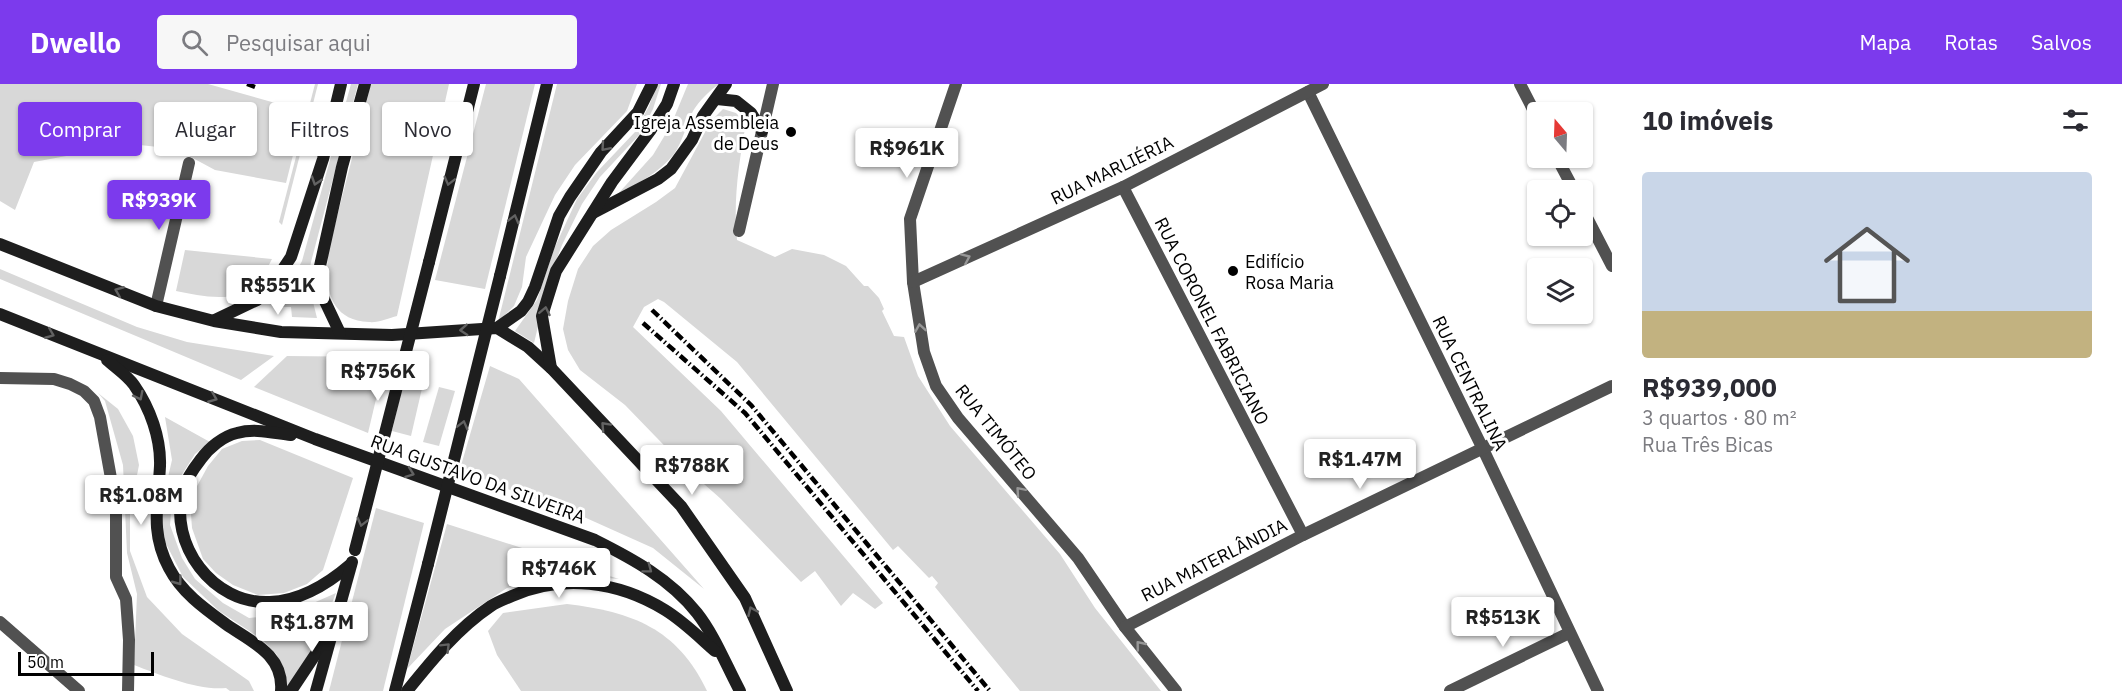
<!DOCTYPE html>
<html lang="pt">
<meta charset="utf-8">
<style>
body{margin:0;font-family:"IBM Plex Sans",sans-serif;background:#f7f7f7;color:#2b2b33;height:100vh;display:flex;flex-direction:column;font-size:22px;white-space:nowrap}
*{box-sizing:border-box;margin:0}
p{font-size:20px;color:#7c7c81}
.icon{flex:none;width:33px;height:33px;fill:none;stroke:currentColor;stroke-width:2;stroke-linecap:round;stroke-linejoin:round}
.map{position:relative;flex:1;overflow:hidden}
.side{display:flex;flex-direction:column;background:#fff;width:510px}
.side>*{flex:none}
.banner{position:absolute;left:18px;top:18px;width:570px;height:54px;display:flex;gap:12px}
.needle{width:39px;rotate:341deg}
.tools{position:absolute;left:1527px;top:18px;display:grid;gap:12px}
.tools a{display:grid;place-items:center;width:66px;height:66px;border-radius:6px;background:#fff;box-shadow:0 2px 4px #0004;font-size:30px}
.scale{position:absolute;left:18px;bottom:15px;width:136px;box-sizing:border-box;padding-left:6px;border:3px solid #000;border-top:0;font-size:16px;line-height:21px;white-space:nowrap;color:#000;-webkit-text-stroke:4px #fff;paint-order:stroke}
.price{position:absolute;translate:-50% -51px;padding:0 14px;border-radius:6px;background:#fff;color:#222;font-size:20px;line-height:39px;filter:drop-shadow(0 2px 3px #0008)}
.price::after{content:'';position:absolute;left:50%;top:36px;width:18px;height:14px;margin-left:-9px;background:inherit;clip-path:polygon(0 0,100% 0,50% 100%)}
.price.selected{background:#7c3aed;color:#fff}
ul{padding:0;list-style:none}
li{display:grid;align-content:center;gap:12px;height:318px;padding:0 30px}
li+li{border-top:2px solid #e1e1e2}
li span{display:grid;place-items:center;height:186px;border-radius:6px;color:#555}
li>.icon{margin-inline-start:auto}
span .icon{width:108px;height:108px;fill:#fffc;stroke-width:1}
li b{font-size:26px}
h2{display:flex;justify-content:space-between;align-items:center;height:72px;padding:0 30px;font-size:26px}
.tag{padding:0 21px;border-radius:6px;background:#fff;box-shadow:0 2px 4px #0004;font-size:21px;line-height:54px}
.tag.selected{background:#7c3aed;color:#fff}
header{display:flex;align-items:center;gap:36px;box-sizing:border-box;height:84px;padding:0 30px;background:#7c3aed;color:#fff}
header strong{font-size:28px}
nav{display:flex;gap:33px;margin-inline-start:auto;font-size:21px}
.search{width:420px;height:54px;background:#f7f7f7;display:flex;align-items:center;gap:15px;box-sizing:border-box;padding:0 21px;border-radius:6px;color:#7c7c81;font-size:22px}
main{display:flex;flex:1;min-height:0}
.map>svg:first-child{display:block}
</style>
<header>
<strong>Dwello</strong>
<div class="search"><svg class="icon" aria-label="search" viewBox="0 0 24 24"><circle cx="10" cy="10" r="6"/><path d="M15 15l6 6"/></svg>Pesquisar aqui</div>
<nav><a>Mapa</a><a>Rotas</a><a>Salvos</a></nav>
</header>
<main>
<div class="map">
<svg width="1612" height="607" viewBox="0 0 1612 607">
<rect width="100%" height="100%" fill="#fff"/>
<g fill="#d8d8d8">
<path d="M0,0H208L304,27L286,99L215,86L176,65L131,60L34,78L15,126L0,117Z"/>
<path d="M315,0H318L282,141L279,138Z"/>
<path d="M351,0H358L311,178L308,198L317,234L292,233L291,223H272L288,204L302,177Z"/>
<path d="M371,0H449L397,232C389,234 378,239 369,238C326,236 324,197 329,164Z"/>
<path d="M486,0H535L485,205L435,196Z"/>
<path d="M557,0H637L627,27L575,81L555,111L526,173L522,203L514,222L498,238Z"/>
<path d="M657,0H661L653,25L640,50L600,93L582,120L562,161L550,193L534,259L515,247L537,216L554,165L577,115L597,88L635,48L649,22Z"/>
<path d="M688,0H719C708,8 700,16 693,27C686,41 683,57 674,70C659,89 638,99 617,111L653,71L671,41Z"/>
<path d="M723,25L736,29L746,39C739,78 733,117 737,156L775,173L792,165L824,171L846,182L864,202H868L879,214L884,225L882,227L894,252L904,253L918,292L950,342L1060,470L1095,524L1161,607H1020L935,503L938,499L932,492L929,494L898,462L893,466L737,278L664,218L658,215L644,223L633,243L721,327L883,519L875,525L853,509L841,522L815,487L801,498L721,415L687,385L625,321L580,286L568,266L563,245L568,217L578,185L593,162L611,146L656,118L675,104L711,37Z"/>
<path d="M185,166L272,175C269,181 265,189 260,195C240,222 203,212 176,207Z"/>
<path d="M0,185L137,243L187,258L274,272L241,296L0,195Z"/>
<path d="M287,272L386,273L368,349L254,303Z"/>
<path d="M490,282L519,295L704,505L653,464L575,429L515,408L460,385Z"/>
<path d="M404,296L423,300L411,352L392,347Z"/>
<path d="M439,303L455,307L439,362L423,358Z"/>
<path d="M98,309L118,325L133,352L139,381L130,427V467L147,513L182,550L249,597L254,607H230L226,604C199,607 160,591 134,581L137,510L127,469L123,381L105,317Z"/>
<path d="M165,333L210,358L195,370L181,392L172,417L170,441L182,474L195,495L223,519L249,534L270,532L302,524L336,509L316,559L287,606L277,571L263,556L219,527L183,493L161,450L162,419L172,376Z"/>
<path d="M260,356L353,394L323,486L307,500L284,509L258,511L233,501L216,489L203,475L192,444L191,430L193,417L196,404L208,382L222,365L242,357Z"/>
<path d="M376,424L424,439L383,607H329Z"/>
<path d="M447,440L619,495L561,490L507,504L445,545L407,585Z"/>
<path d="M567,520C632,528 677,544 707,607H521L497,571L488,547L503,529Z"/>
</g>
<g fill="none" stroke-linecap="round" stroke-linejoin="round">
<g stroke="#515151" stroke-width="12">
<path d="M956,0L910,135L913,198L924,268L936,302L958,334L1078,474L1125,543L1176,607"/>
<path d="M1520,0L1538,35"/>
<path d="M1308,8L1482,363L1598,607"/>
<path d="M1557,74L1574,106"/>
<path d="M1123,103L1303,451"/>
<path d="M1582,124L1612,182"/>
<path d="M739,147L773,0"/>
<path d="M913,198L1123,103L1323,0"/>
<path d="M156,222L189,79"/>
<path d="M0,294L54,295L70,300L84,307L94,317L100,333L116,422V493L126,515L129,556L128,607"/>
<path d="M0,538L79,607"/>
<path d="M1125,543L1303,451L1612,302"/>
<path d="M1450,607L1569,549"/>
</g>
<g stroke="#1e1e1e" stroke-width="12">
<path d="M717,15L736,17L751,29L762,47"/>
<path d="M593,129L658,95L671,85L692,56L703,32L726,0"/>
<path d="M0,160L156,222L214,237L281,248L392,251L497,244L528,263L551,284L681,422L745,514L787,607"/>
<path d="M429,178L474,0"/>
<path d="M500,192L547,0"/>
<path d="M0,230L315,355L595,456C633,475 670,495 697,529C715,552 726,581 740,607"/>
<path d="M215,236L257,216L271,203L291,173L323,75L341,0"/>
<path d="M497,244L521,227L528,218L535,203L559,132L570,113L601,68L638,28L652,0"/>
<path d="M340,249L322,211L318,191L342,83L365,0"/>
<path d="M107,276C116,284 128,292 134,301C150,324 161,354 160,382C158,421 150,448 169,484C182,509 205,525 227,541C252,558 284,571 281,607"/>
<path d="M551,284L542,232L556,187L612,98L650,47L667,20L674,0"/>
<path d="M291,351C273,349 255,344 237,349C223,352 209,364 201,375C194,384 186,395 183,406C168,460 213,521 270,518C301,517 329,499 351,480"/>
<path d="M291,607L329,550"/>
<path d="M316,607L352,478"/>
<path d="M395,607L428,480"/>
<path d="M407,607C432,576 458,544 491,522C497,518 505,515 512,512C562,490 618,497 665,526C683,537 699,553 715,567"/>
</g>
<g stroke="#000" stroke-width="4.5" stroke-dasharray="9 3 1.5 3" stroke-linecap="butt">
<path d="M247,0L255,3"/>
<path d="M652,226L751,321L990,607"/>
<path d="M643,239L745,329L978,607"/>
</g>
<g stroke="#1e1e1e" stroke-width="12">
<path d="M355,466L429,178"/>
<path d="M428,480L500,192"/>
</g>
</g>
<defs><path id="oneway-chevron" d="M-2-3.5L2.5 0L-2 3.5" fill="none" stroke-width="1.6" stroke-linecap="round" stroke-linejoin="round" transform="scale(1.5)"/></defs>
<g stroke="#626262">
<use href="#oneway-chevron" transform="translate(605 63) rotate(131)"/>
<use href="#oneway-chevron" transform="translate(316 97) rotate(108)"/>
<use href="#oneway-chevron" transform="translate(449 97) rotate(104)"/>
<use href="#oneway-chevron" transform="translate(514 135) rotate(-76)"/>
<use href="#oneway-chevron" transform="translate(119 207) rotate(-158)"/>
<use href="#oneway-chevron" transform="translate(545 227) rotate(-79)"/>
<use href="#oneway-chevron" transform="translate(464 246) rotate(176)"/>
<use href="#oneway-chevron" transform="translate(50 250) rotate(22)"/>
<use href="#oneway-chevron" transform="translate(139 312) rotate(63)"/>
<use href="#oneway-chevron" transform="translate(213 314) rotate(22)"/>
<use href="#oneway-chevron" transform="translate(463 341) rotate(-76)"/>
<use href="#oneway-chevron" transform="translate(605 342) rotate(-133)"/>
<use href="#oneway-chevron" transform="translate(410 389) rotate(20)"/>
<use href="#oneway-chevron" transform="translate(362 438) rotate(104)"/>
<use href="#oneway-chevron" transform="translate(648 485) rotate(37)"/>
<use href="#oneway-chevron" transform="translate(178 497) rotate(53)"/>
<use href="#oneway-chevron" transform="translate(752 527) rotate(-114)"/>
<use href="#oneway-chevron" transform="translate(446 563) rotate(-45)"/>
</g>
<g stroke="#979797">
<use href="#oneway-chevron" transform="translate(966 174) rotate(-24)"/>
<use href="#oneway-chevron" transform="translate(920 244) rotate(-99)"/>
<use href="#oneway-chevron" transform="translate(1020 407) rotate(-131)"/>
<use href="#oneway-chevron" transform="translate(1140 561) rotate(-129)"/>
</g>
<g fill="#000" stroke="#fff" stroke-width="2">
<circle cx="791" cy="48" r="6"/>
<circle cx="1233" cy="187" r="6"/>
</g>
<g text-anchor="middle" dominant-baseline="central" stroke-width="6" stroke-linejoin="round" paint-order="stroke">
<g font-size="18" fill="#000" stroke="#fff" text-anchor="end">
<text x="779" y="38">Igreja Assembleia<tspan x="779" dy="21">de Deus</tspan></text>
<text x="1245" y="177" text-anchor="start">Edifício<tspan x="1245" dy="21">Rosa Maria</tspan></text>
</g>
<g font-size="18" fill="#000" stroke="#fff">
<text transform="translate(1112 86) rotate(-26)">RUA MARLIÉRIA</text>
<text transform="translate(1212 237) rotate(63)">RUA CORONEL FABRICIANO</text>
<text transform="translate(1470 299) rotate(64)">RUA CENTRALINA</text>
<text transform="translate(996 348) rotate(51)">RUA TIMÓTEO</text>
<text transform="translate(478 395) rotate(20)">RUA GUSTAVO DA SILVEIRA</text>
<text transform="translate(1214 476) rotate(-27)">RUA MATERLÂNDIA</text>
</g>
</g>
</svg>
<div class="tools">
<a><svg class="needle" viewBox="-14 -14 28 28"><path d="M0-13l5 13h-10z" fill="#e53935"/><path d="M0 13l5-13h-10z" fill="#7c7c81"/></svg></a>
<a><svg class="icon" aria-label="locate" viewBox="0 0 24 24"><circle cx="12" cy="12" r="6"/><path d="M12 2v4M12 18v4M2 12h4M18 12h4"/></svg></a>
<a><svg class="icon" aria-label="layers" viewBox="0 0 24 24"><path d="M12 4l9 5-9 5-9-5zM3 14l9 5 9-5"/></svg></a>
</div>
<div class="scale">50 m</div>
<b class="price" style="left:907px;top:95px">R$961K</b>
<b class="price selected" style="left:159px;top:147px">R$939K</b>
<b class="price" style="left:278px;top:232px">R$551K</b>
<b class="price" style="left:378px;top:318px">R$756K</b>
<b class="price" style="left:1360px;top:406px">R$1.47M</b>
<b class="price" style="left:692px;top:412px">R$788K</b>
<b class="price" style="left:141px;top:442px">R$1.08M</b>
<b class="price" style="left:559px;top:515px">R$746K</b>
<b class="price" style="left:1503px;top:564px">R$513K</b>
<b class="price" style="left:312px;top:569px">R$1.87M</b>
<div class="banner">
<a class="tag selected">Comprar</a>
<a class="tag">Alugar</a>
<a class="tag">Filtros</a>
<a class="tag">Novo</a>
</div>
</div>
<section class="side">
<h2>10 imóveis<svg class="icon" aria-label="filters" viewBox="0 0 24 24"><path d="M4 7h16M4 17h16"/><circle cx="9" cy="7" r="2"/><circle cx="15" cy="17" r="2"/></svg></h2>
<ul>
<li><span style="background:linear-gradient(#c9d6e8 75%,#c2b280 0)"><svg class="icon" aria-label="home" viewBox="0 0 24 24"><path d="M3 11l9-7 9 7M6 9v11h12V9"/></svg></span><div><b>R$939,000</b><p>3 quartos · 80 m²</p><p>Rua Três Bicas</p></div></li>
</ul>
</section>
</main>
